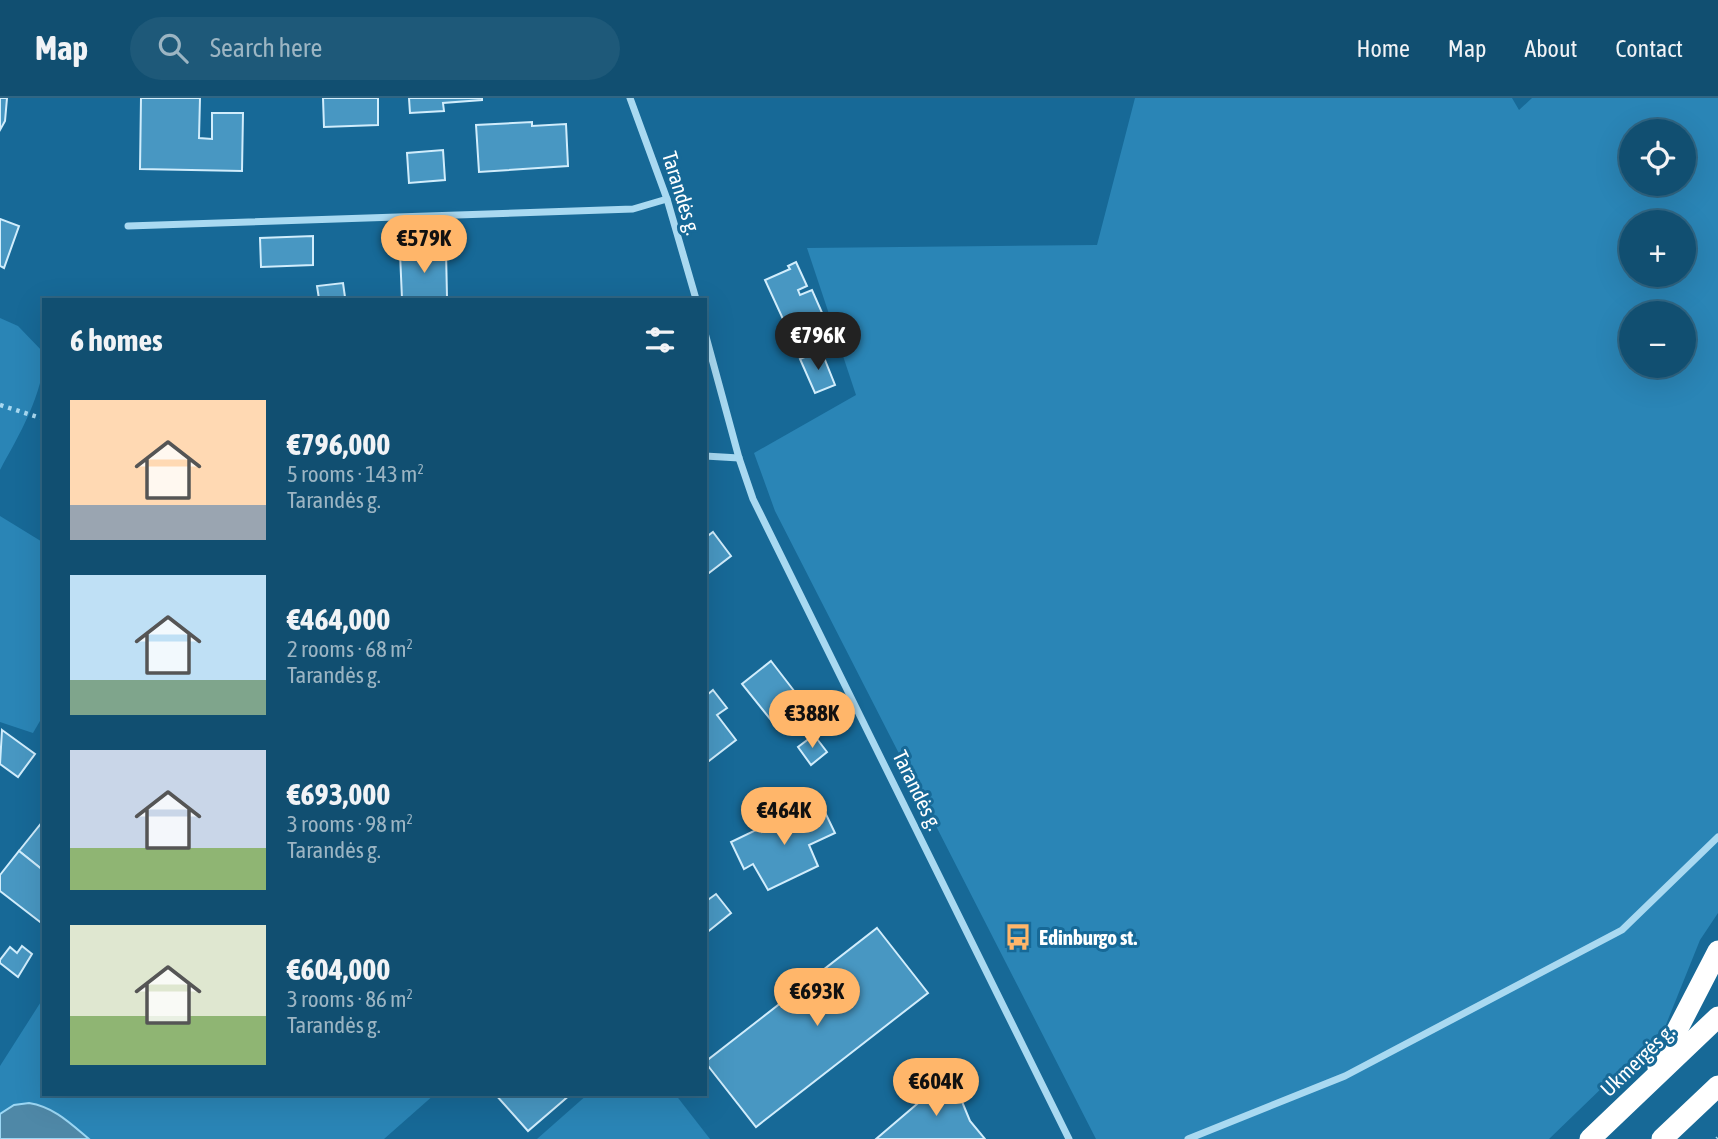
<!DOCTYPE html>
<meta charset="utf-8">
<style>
body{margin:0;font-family:"Asap Condensed",sans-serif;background:#1e5979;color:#f1f3f6;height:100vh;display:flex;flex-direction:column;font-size:26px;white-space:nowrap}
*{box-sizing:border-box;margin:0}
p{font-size:23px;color:#9cb5c3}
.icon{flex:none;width:38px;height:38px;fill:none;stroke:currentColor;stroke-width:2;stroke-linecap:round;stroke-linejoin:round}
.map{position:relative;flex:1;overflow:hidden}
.side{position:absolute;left:42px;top:200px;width:665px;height:798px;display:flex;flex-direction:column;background:#114f71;border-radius:0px;box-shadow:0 7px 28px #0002,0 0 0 2px #306684}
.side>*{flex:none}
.tools{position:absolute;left:1619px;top:21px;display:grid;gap:14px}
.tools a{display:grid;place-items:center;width:77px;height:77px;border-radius:50%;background:#114f71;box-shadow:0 7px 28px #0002,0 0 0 2px #306684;font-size:35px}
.price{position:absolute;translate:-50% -60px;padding:0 16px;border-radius:24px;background:#ffb66a;color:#111;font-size:23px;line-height:46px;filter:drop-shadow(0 2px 4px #0008)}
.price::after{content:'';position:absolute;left:50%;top:42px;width:21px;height:16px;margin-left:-10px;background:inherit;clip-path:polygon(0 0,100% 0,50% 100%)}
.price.on{background:#222;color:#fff}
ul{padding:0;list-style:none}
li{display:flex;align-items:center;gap:21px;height:175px;padding:0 28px}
li span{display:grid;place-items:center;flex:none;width:196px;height:140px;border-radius:0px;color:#555}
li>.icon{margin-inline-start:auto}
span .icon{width:84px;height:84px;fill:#fffc;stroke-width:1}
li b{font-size:30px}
h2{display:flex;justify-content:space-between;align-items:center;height:84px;padding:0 28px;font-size:30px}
header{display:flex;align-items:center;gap:42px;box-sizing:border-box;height:98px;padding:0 35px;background:#114f71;border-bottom:2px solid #306684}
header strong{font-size:33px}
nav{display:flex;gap:38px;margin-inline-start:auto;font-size:24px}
.search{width:490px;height:63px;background:#1e5979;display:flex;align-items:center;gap:18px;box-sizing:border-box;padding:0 24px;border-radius:38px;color:#9cb5c3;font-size:26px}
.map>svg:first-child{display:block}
</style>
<header>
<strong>Map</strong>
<div class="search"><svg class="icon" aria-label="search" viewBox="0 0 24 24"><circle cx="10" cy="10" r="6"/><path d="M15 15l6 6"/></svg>Search here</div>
<nav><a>Home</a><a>Map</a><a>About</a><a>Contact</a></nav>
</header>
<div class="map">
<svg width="1718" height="1041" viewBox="0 0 1718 1041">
<rect width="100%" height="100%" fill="#176997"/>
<g fill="#2a85b6" fill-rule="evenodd">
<path d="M1135,0H1512L1519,12L1532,0H1718V815L1700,842L1665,929L1549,1041H1096L775,413L754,355L856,297L807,150L1097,147ZM1631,33H1684V86H1631ZM1631,124H1684V177H1631ZM1631,215H1684V268H1631Z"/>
<path d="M0,220L18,228L44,255C44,296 19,337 0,372Z"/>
<path d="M0,418L44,445V616L33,635L0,624Z"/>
<path d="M44,899V996H435L384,1041H89C60,1017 38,994 0,1016V968Z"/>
<path d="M588,996H675L710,1041H537Z"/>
</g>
<path fill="#4f88a7" stroke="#9cd7f4" stroke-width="2" d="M29,1005C54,1009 70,1025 89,1041H0V1016L14,1007Z"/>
<g fill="#4897c2" stroke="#d1edfc" stroke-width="2">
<path d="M0,0H7L5,23L0,32Z"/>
<path d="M141,0H200L199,40L212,41V15H243L242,73L140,71Z"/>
<path d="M323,0H378V27L324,29Z"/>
<path d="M409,0H482V2L443,5L444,13L410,15Z"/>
<path d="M532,24V28L566,26L568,68L479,74L476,27Z"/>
<path d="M443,52L445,82L409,85L407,55Z"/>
<path d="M0,121L19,128L4,170L0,168Z"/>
<path d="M313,138V167L261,169L260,140Z"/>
<path d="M446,153L447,199L402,201L400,155Z"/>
<path d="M796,164L807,188L798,192L800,197L812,192L823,217L788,232L765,182L790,171L788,168Z"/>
<path d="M343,185L345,199L319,201L317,188Z"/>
<path d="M824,219L834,241L799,257L789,235Z"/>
<path d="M821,252L835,287L815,295L800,261Z"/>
<path d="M713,434L731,458L705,478V440Z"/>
<path d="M771,563L798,598L793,602L802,614L779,632L742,586Z"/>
<path d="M713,592L727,610L717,617L736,642L705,666V595L707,597Z"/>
<path d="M2,632L35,656L18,679L0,666Z"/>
<path d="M814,637L827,654L811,667L798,649Z"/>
<path d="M821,706L835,735L809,747L818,768L768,792L753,766L744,771L731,744L760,730L762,734Z"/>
<path d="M43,723L44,724V773L19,753Z"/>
<path d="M19,753L44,773V827L0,793V777Z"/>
<path d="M716,796L731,815L705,836V804Z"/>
<path d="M877,830L928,895L756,1029L705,964Z"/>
<path d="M22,848L32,856L18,879L0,865V862L10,849L17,855Z"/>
<path d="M951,977L970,1023L985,1041H876Z"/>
<path d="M495,996H571L528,1033Z"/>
</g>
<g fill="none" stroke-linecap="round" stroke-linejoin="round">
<g stroke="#a9d9f1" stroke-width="4.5" stroke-dasharray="3.5 5" stroke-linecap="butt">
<path d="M0,307L44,321"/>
<path d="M1717,1041L1718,1040"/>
</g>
<g stroke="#a9d9f1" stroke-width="7">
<path d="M630,0L667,101L696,201"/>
<path d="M128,128L633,111L667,101"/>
<path d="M705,235L739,360L753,401L1069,1041"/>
<path d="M705,358L739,360"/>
<path d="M1188,1041L1345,978L1622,832L1718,739"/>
</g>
<g stroke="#fff" stroke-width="21">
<path d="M1658,969L1718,853"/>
<path d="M1590,1041L1718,919"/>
<path d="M1662,1041L1718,988"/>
</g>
</g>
<defs>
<symbol id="bus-bare" viewBox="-9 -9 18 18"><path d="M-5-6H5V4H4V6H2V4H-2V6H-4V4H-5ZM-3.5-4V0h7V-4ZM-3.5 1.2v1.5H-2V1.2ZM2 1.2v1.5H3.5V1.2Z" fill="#ffb66a" stroke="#176997" stroke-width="2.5" paint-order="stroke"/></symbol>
</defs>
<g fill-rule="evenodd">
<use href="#bus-bare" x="999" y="820" width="38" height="38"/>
</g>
<g text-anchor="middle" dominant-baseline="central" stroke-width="6" stroke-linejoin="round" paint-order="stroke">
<g font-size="21" fill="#fff" stroke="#176997">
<text transform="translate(682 95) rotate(73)">Tarandės g.</text>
<text transform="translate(918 692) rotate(64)">Tarandės g.</text>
<text transform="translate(1637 962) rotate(-44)">Ukmergės g.</text>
</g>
<g font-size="21" font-weight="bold" fill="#fff" stroke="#176997" text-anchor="start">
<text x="1039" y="839">Edinburgo st.</text>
</g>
</g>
</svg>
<div class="tools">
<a><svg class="icon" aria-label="locate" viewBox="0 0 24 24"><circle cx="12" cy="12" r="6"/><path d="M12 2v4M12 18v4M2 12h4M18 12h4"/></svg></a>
<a>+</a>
<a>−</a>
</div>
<b class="price" style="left:424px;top:177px">€579K</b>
<b class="price on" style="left:818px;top:274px">€796K</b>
<b class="price" style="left:812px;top:652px">€388K</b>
<b class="price" style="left:784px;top:749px">€464K</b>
<b class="price" style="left:817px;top:930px">€693K</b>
<b class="price" style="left:936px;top:1020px">€604K</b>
<section class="side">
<h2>6 homes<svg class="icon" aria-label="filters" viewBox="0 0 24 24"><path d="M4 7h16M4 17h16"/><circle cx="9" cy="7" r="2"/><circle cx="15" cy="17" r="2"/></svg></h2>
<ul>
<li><span style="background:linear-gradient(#ffd9b3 75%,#9aa5b1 0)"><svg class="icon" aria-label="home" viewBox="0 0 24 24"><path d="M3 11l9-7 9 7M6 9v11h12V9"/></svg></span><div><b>€796,000</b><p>5 rooms · 143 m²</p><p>Tarandės g.</p></div></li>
<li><span style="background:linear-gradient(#bfe0f5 75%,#7fa58c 0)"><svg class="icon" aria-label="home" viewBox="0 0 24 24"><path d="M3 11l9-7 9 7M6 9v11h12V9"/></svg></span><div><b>€464,000</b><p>2 rooms · 68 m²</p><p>Tarandės g.</p></div></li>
<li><span style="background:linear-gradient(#c9d6e8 70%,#8fb573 0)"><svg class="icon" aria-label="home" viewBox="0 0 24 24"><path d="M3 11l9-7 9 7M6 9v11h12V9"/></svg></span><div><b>€693,000</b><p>3 rooms · 98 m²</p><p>Tarandės g.</p></div></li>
<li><span style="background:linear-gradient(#dfe7d0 65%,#8fb573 0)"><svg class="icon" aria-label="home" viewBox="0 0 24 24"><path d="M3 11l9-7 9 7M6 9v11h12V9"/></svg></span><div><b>€604,000</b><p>3 rooms · 86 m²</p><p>Tarandės g.</p></div></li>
</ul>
</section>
</div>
